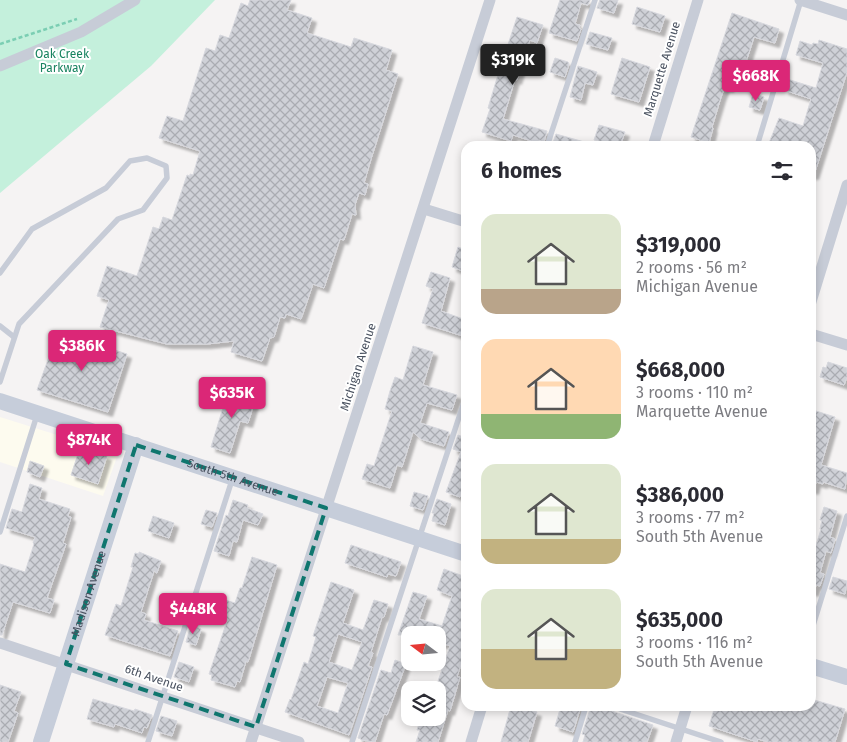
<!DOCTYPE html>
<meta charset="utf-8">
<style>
body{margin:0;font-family:"Fira Sans",sans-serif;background:#f7f7f7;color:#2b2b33;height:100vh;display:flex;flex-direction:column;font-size:19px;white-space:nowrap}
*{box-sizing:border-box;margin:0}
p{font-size:16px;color:#7c7c81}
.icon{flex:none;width:28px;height:28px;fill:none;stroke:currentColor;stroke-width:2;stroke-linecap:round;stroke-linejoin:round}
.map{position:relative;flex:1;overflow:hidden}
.panel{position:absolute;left:461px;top:141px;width:355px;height:570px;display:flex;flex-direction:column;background:#fff;border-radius:15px;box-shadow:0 2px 8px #0003}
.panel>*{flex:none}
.needle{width:32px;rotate:286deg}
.buttons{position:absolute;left:401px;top:626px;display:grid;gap:10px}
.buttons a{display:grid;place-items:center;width:45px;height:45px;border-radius:10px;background:#fff;box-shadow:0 2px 8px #0003;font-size:25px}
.price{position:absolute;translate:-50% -42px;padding:0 11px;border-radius:5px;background:#db2777;color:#fff;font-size:16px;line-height:32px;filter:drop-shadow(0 1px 2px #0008)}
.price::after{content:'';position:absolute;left:50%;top:30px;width:15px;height:11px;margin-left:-8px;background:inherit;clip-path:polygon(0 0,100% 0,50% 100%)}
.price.selected{background:#222;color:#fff}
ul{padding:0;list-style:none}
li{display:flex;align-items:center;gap:15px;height:125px;padding:0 20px}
li span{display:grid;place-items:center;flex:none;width:140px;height:100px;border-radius:15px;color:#555}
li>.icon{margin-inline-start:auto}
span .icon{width:60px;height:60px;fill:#fffc;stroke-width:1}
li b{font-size:21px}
h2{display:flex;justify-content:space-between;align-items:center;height:60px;padding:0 20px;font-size:21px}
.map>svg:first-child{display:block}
</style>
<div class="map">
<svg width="847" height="742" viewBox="0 0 847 742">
<defs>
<pattern id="building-cross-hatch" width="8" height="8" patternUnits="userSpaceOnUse" patternTransform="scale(1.25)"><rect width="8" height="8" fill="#cfd1d7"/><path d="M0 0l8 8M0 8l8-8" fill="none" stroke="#aaacb2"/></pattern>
<filter id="shadow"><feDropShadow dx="4.5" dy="4.5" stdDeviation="1" flood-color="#0004"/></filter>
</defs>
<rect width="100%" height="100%" fill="#f5f3f3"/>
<path fill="#fdfbef" d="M0,417L118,454L103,496L0,462Z"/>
<path fill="#c4f0dc" d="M0,0H215L151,66L0,193Z"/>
<g fill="url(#building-cross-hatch)" stroke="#d7d8de" fill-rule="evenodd" filter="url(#shadow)">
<path d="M250,0H291L287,10L312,18L307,33L351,47L354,38L392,50L386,70L398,74L371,159L364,183L368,184L365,195L359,193L355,205L356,215L352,214L344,240L340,239L324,288L313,284L301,319L286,314L285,318L280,317L274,337L270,338L262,361L231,352L234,341L207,344H167L100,327L109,300L97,296L107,266L137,276L153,227L159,229L163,217L172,220L187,175L190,176V174L193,175L200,151L159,138L167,116L183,121L206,48L215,51L220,35L229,38L241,3L248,6Z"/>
<path d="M560,0H590L588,5L581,3L575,24L580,25L579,28L581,29L577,41L549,33Z"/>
<path d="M600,0H618L614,13L597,8Z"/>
<path d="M637,7L665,16L660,32L632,24Z"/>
<path d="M732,13L779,29L775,43L754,37L745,65L736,62L729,88L725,87L721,97L712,127L713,128L709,143L691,137Z"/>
<path d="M517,17L543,25L537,43L530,40L517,80L515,79L503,119L547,131L544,142L539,140L538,143L513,135L511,141L482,132L490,109L488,108L497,78Z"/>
<path d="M590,32L612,38L608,50L586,44Z"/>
<path d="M819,40L847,49V72L814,175H811V146H780L769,143L779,118L803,126L811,99L784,90L787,79L816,88L823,63L796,55L800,41L812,45L813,43L818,44Z"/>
<path d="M555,58L568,62L569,64L565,77L550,72Z"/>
<path d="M622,58L650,67L639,102L611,94Z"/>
<path d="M578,66L597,72L593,85L585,83L581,100L570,97Z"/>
<path d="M753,94L764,97L760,110L749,107Z"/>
<path d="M599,125L625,132L620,146L594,140Z"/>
<path d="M556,134L588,143V146H558L552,145Z"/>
<path d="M458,247L466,250V272L452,267Z"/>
<path d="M431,272L450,278L441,311L466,320V337L422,323L433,289L426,286Z"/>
<path d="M58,332L127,354L108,412L37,390Z"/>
<path d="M413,346L433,352L423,385L457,395L452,410L427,403L420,423L449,432L444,446L421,439L413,432L402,467L397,465L390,488L362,479L367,464L374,466L392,411L385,409L390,391L395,377L403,380Z"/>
<path d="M828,362L847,368V377L844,385L820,377L823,367L826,368Z"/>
<path d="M229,388L256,397L248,423L240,421L230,453L211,447Z"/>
<path d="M816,411L835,417L821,465L847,473L845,489L823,482V484L816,482L814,490L811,489V427Z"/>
<path d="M458,435L466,438V478L460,497L446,492L461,452L453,449Z"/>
<path d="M80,448L107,456L98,484L71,475Z"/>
<path d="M30,461L44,466L40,477L27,472Z"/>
<path d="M30,484L42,488L39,499L70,509L68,516L71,517L63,543L66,544L47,598L54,600L50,613L13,602L2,635H0V564L25,572L34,544L33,543L35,537L6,528L12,509L22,512Z"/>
<path d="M414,492L428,496L423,510L410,506Z"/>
<path d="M437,499L451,504L445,525L432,521L434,513H432Z"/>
<path d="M233,500L248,505L247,508L263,514L258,525L243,520L237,542L233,541L229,556L214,551L226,515L228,516Z"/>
<path d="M824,507L837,511L830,537L835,539L831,553L826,551L820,573L824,574L820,586L816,585L814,592L811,591V562L821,529H820L822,520H820Z"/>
<path d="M206,510L217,513L212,527L201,524Z"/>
<path d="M153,516L174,523L169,538L148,531Z"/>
<path d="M351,545L401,562L396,576L388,574L387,577L345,563Z"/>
<path d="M139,552L161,561L157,573L154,571L141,612L146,614L144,620L178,631L170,656L105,635L116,604L121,606L133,567H131L135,553L139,554Z"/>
<path d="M252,557L277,565L248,662L246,661L240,682L237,681L235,687L211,680L212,675L209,674L227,621L208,617L210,610L202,607L206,594L235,603L240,588H242Z"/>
<path d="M444,569L466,577V649L457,677H460L450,711L448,710L438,742H416L420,730H417L421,718L438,722V690H435L450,646L438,642V635H398L413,592L427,596L419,619L442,626L452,596L437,590Z"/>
<path d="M833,577L847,581L845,594L829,589Z"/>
<path d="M331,582L354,590L343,623L363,630L374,600L388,604L384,617H382L371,652L373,653L368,666L372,667L349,735L285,712L290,699L291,700L304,662L308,664L316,637L313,636ZM338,634L362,642L352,670L329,662ZM327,677L348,683L338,713L317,706Z"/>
<path d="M191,625L201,629L196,645L186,642Z"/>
<path d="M395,660L406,664L387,715L384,714L375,742L361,740V739L358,738L381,670L391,673Z"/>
<path d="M179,662L194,667L189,682L174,677Z"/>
<path d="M0,685L21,692L14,711L18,713L8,742H0Z"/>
<path d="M93,699L134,711L135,709L152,715L147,728L144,727L142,733L115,724L114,727L87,719Z"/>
<path d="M811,699L845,709L835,742H768L758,739L757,742L709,726L715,706H811Z"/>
<path d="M511,706L537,712L528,742H501Z"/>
<path d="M561,706H581L573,732L555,726Z"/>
<path d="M591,706H597L653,725L647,742H583L585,735L582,734Z"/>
<path d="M161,716L177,721L172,736L156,731Z"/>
</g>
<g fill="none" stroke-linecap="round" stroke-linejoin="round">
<path stroke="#7bceb3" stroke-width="2.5" stroke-dasharray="4 2.5" stroke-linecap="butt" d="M0,44L77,19"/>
<g stroke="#c7ccd7" stroke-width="5.5">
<path d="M547,146L595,0"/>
<path d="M757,146L801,0"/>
<path d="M0,273L32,229L106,188L130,161L147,158L166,166L167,178L143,210L118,219L19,324L0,382"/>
<path d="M0,326L14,337"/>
<path d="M0,532L37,415"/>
<path d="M811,632L847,516"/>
<path d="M611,706L721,742"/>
<path d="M148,742L232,480"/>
<path d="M352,742L466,396"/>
<path d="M575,742L586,706"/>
</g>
<g stroke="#c7ccd7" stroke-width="11">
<path d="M800,0L847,15"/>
<path d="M0,66L81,32L135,0"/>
<path d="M653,146L698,0"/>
<path d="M424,209L466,222"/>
<path d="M811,302L847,185"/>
<path d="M811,334L847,345"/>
<path d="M0,643L299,742"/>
<path d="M251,742L490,0"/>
<path d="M471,742L482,706"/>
<path d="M676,742L687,706"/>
</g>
<g stroke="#c6cdda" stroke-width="16">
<path id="s1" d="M0,401L466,554"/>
<path d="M811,666L847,677"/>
<path id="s2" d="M41,742L136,445"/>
</g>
</g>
<path fill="none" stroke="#0f766e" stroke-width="4" stroke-dasharray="10 6" stroke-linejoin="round" d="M136,445L326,508L256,727L66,664Z"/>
<g text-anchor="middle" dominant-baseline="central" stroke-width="4" stroke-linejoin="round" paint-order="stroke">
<g font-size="12" fill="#198460" stroke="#fff">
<text x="62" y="54">Oak Creek<tspan x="62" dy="14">Parkway</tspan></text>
</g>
<g font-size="12" fill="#4a5260" stroke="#fff">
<text transform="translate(662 69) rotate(-73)">Marquette Avenue</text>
<text transform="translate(358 367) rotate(-72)">Michigan Avenue</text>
<text stroke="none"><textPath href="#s1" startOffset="245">South 5th Avenue</textPath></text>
<text stroke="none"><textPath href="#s2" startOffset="156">Madison Avenue</textPath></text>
<text transform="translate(154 678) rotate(19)">6th Avenue</text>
</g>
</g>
</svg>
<div class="buttons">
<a><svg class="needle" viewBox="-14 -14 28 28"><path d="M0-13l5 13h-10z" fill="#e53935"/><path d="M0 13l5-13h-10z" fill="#7c7c81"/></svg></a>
<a><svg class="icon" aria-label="layers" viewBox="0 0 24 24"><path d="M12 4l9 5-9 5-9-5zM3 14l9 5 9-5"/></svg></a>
</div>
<b class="price selected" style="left:513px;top:86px">$319K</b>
<b class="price" style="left:756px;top:102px">$668K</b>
<b class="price" style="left:82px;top:372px">$386K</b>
<b class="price" style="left:232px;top:419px">$635K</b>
<b class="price" style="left:89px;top:466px">$874K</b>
<b class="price" style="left:193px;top:635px">$448K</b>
<section class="panel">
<h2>6 homes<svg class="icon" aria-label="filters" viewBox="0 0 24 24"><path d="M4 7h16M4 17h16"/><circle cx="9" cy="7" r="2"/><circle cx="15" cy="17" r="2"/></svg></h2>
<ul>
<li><span style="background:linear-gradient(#dfe7d0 75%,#b9a48a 0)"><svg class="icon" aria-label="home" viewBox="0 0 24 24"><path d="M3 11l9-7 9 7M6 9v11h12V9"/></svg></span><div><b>$319,000</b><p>2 rooms · 56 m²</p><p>Michigan Avenue</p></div></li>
<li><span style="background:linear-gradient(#ffd9b3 75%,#8fb573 0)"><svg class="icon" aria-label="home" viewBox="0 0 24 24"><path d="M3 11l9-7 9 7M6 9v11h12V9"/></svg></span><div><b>$668,000</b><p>3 rooms · 110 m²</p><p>Marquette Avenue</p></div></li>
<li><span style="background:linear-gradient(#dfe7d0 75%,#c2b280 0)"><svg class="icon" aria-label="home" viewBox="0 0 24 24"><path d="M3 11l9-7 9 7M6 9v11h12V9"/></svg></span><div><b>$386,000</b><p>3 rooms · 77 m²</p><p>South 5th Avenue</p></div></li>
<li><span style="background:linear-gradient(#dfe7d0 60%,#c2b280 0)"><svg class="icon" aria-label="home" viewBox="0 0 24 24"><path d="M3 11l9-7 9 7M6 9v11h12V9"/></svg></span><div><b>$635,000</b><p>3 rooms · 116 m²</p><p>South 5th Avenue</p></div></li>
</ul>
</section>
</div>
